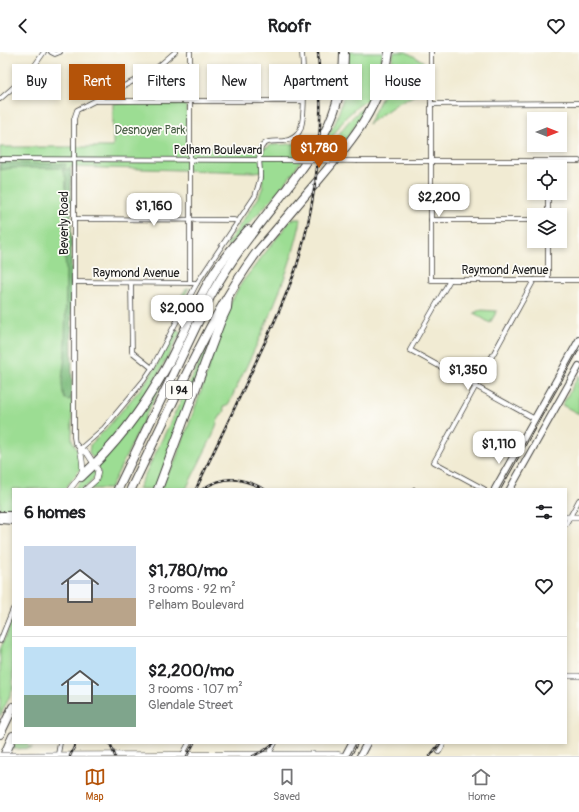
<!DOCTYPE html>
<meta charset="utf-8">
<style>
body{margin:0;font-family:Pangolin,sans-serif;background:#f2f2f2;color:#202124;height:100vh;display:flex;flex-direction:column;font-size:15px;white-space:nowrap}
*{box-sizing:border-box;margin:0}
p{font-size:13px;color:#757577}
.icon{flex:none;width:22px;height:22px;fill:none;stroke:currentColor;stroke-width:2;stroke-linecap:round;stroke-linejoin:round}
.map{position:relative;flex:1;overflow:hidden}
.details{position:absolute;left:12px;top:436px;width:555px;height:256px;display:flex;flex-direction:column;background:#fff;border-radius:0px;box-shadow:0 2px 6px #0003}
.details>*{flex:none}
.top-card{position:absolute;left:12px;top:12px;width:555px;height:36px;display:flex;gap:8px}
.needle{width:26px;rotate:90deg}
.controls{position:absolute;left:527px;top:60px;display:grid;gap:8px}
.controls a{display:grid;place-items:center;width:40px;height:40px;border-radius:0px;background:#fff;box-shadow:0 2px 6px #0003;font-size:20px}
.price{position:absolute;translate:-50% -34px;padding:0 9px;border-radius:8px;background:#fff;color:#222;font-size:13px;line-height:26px;filter:drop-shadow(0 1px 2px #0008)}
.price::after{content:'';position:absolute;left:50%;top:24px;width:12px;height:9px;margin-left:-6px;background:inherit;clip-path:polygon(0 0,100% 0,50% 100%)}
.price.active{background:#b45309;color:#fff}
ul{padding:0;list-style:none}
li{display:flex;align-items:center;gap:12px;height:100px;padding:0 12px}
li+li{border-top:1px solid #e0e0e0}
li span{display:grid;place-items:center;flex:none;width:112px;height:80px;border-radius:0px;color:#555}
li>.icon{margin-inline-start:auto}
span .icon{width:48px;height:48px;fill:#fffc;stroke-width:1}
li b{font-size:17px}
h2{display:flex;justify-content:space-between;align-items:center;height:48px;padding:0 12px;font-size:17px}
.pill{padding:0 14px;border-radius:0px;background:#fff;box-shadow:0 2px 6px #0003;font-size:14px;line-height:36px}
.pill.active{background:#b45309;color:#fff}
header{display:flex;justify-content:space-between;align-items:center;height:52px;padding:0 12px;background:#fff;font-size:18px;font-weight:700}
.dock{display:flex;justify-content:space-around;align-items:center;height:56px;border-top:1px solid #e0e0e0;background:#fff;font-size:11px;color:#757577}
.dock a{display:grid;justify-items:center;gap:2px}
.dock .active{color:#b45309}
.map>svg:first-child{display:block}
</style>
<header><svg class="icon" aria-label="back" viewBox="0 0 24 24"><path d="M15 5l-7 7 7 7"/></svg>Roofr<svg class="icon" aria-label="heart" viewBox="0 0 24 24"><path d="M12 20l-8-8c-3-5 5-10 8-4 3-6 11-1 8 4z"/></svg></header>
<div class="map">
<svg width="579" height="704" viewBox="0 0 579 704">
<rect width="100%" height="100%" fill="#fdfcf7"/>
<filter id="ink" filterUnits="userSpaceOnUse"><feTurbulence type="fractalNoise" baseFrequency=".025" numOctaves="2"/><feDisplacementMap in="SourceGraphic" scale="8" xChannelSelector="R" yChannelSelector="G"/><feConvolveMatrix kernelMatrix="1 2 1 2 8 2 1 2 1" color-interpolation-filters="sRGB"/></filter>
<filter id="wash" filterUnits="userSpaceOnUse"><feTurbulence type="fractalNoise" baseFrequency=".012" numOctaves="4" result="noise"/><feDisplacementMap in="SourceGraphic" scale="16" xChannelSelector="R" yChannelSelector="G"/><feGaussianBlur stdDeviation="0.9" result="paint"/><feColorMatrix in="noise" values="0 0 0 0 0 0 0 0 0 0 0 0 0 0 0 0 0 1.4 0 .05"/><feComposite in="paint" operator="in"/></filter>
<g filter="url(#wash)">
<rect width="100%" height="100%" fill="#f1ebd3"/>
<g fill="#9cdd93" stroke="#5c7c58">
<path d="M349,0H383L377,25L370,46L358,54L345,66L320,102C321,91 330,81 335,71C344,49 348,24 349,0Z"/>
<path d="M394,0H406L423,9V27L398,32L385,37Z"/>
<path d="M423,31L424,39L398,51L368,72L383,43L405,34Z"/>
<path d="M113,51L184,52L187,56V96H267L271,93L309,91C298,125 252,166 229,194L226,193L259,145L263,134L262,133L263,119L254,120L70,115L72,388L81,406V416L65,437H13V459H0V95H113Z"/>
<path d="M366,54C357,72 347,87 334,103H326C337,84 348,66 366,54Z"/>
<path d="M294,167H301L300,173C286,235 257,292 230,349L227,354L223,355L224,359L218,368L213,383L186,437H160L167,422L174,412L203,334L224,264L240,233L290,169Z"/>
<path d="M187,236H189L179,254L175,252Z"/>
<path d="M480,258L496,259H497L490,271L474,261Z"/>
<path d="M216,276L156,437H138Z"/>
<path d="M176,277L181,280L148,341L99,405L95,406L92,405L89,400L90,393L106,377L142,335L156,315Z"/>
<path d="M166,323L110,437H89C98,430 103,424 97,412Z"/>
<path d="M579,323V362L562,353Z"/>
<path d="M94,415L96,421C92,432 86,437 74,437Z"/>
<path d="M13,565V637L0,665V598Z"/>
<path d="M15,691H28L29,695H32V696L12,697Z"/>
</g>
<g fill="#7dbc7d" stroke="#4c6c4c">
<path d="M0,111L66,112L65,116H12L0,118Z"/>
<path d="M67,117H71L72,340L70,348L65,347C59,334 64,316 65,303L66,216L64,197L66,126L62,118Z"/>
</g>
</g>
<g filter="url(#ink)">
<g fill="none" stroke-linecap="round" stroke-linejoin="round">
<defs>
<g id="minor">
<path d="M51,0L55,2L60,0"/>
<path d="M175,0L153,19L77,58L74,67V385L75,391L80,397L104,376L144,328L152,316L197,231L255,144C257,138 259,132 260,126C261,117 257,104 261,96C265,87 276,90 284,89C290,88 296,85 299,80C307,66 303,17 302,0"/>
<path d="M431,0V228H579"/>
<path d="M0,47L25,25L33,16L44,0"/>
<path d="M96,49H303"/>
<path d="M431,52L579,51"/>
<path d="M0,107L280,108"/>
<path d="M358,109H579"/>
<path d="M548,141V163"/>
<path d="M74,167L234,168L238,170"/>
<path d="M431,168H534"/>
<path d="M548,189V228"/>
<path d="M450,228L410,298L535,367"/>
<path d="M74,230L197,231"/>
<path d="M131,231L132,300L152,316"/>
<path d="M190,231V0"/>
<path d="M484,437L434,410L534,228"/>
<path d="M566,472L579,448"/>
<path d="M0,589L13,557"/>
<path d="M439,700L444,691"/>
<path d="M58,702L60,691"/>
<path d="M183,702L189,691"/>
<path d="M269,702L275,691"/>
</g>
<g id="tertiary">
<path d="M80,397L87,401L98,418L96,428L86,437"/>
<path d="M70,437C84,419 85,420 80,397"/>
<path d="M566,465H579"/>
<path d="M566,624H579"/>
<path d="M19,703L313,702H336L345,704"/>
</g>
<g id="secondary">
<path d="M495,437L579,288"/>
<path d="M510,437L579,314"/>
<path d="M0,463H13"/>
<path d="M0,468L13,469"/>
<path d="M345,704L352,691"/>
<path d="M360,704L367,691"/>
</g>
<g id="motorway">
<path d="M81,425C115,394 143,357 166,316C183,285 195,251 214,221C224,205 236,192 248,178"/>
<path d="M118,437L210,245C231,206 259,172 286,138C299,120 314,102 324,82C337,57 344,29 344,0"/>
<path d="M131,437C147,403 164,369 180,335C203,288 226,242 257,200C277,177 296,154 315,132C351,90 381,56 389,0"/>
<path d="M158,437L220,271L227,256L228,245"/>
<path d="M0,682L13,655"/>
<path d="M4,704L13,684"/>
</g>
</defs>
<use href="#minor" stroke="#3c3b37" stroke-width="5.5"/>
<use href="#tertiary" stroke="#3c3b37" stroke-width="6"/>
<use href="#secondary" stroke="#3c3b37" stroke-width="8"/>
<use href="#motorway" stroke="#3c3b37" stroke-width="10"/>
<use href="#minor" stroke="#fff" stroke-width="4"/>
<use href="#tertiary" stroke="#fff" stroke-width="5"/>
<use href="#secondary" stroke="#fff" stroke-width="6"/>
<use href="#motorway" stroke="#fff" stroke-width="8"/>
<g stroke="#1c1c1c" stroke-width="1">
<path d="M501,437L579,298"/>
<path d="M351,704L358,691"/>
</g>
<defs>
<g id="rail">
<path d="M196,437C217,392 239,348 259,303C273,273 287,244 297,213C318,145 324,71 318,0"/>
<path d="M203,437C224,422 242,426 264,437"/>
<path d="M413,437L414,436"/>
<path d="M110,691L115,704"/>
<path d="M70,704L76,691"/>
<path d="M187,704L194,691"/>
<path d="M253,704L265,698L274,691"/>
<path d="M430,704L440,691"/>
</g>
</defs>
<use href="#rail" stroke="#1c1c1c" stroke-width="2.5"/>
<use href="#rail" stroke="#fdfcf7" stroke-width="1" stroke-dasharray="3" stroke-linecap="butt"/>
<defs>
<path id="minor-bridge" d="M280,108L358,109"/>
<path id="tertiary-bridge" d="M0,703H19"/>
</defs>
<use href="#minor-bridge" stroke="#3c3b37" stroke-width="5.5" stroke-linecap="butt"/>
<use href="#tertiary-bridge" stroke="#3c3b37" stroke-width="6" stroke-linecap="butt"/>
<use href="#minor-bridge" stroke="#fff" stroke-width="4"/>
<use href="#tertiary-bridge" stroke="#fff" stroke-width="5"/>
</g>
</g>
<g text-anchor="middle" dominant-baseline="central" stroke-width="3.5" stroke-linejoin="round" paint-order="stroke">
<rect fill="#fdfcf7" stroke="#605f5e" stroke-width="1" x="166" y="329" width="26" height="18" rx="3"/>
<g font-size="11" font-weight="bold" fill="#1c1c1c">
<text x="179" y="338">I 94</text>
</g>
<g font-size="12" fill="#496046" stroke="#fdfcf7">
<text x="150" y="78">Desnoyer Park</text>
</g>
<g font-size="12" fill="#1c1c1c" stroke="#fdfcf7">
<text x="218" y="98">Pelham Boulevard</text>
<text transform="translate(64 171) rotate(-90)">Beverly Road</text>
<text x="505" y="218">Raymond Avenue</text>
<text x="136" y="221">Raymond Avenue</text>
</g>
</g>
</svg>
<div class="controls">
<a><svg class="needle" viewBox="-14 -14 28 28"><path d="M0-13l5 13h-10z" fill="#e53935"/><path d="M0 13l5-13h-10z" fill="#757577"/></svg></a>
<a><svg class="icon" aria-label="locate" viewBox="0 0 24 24"><circle cx="12" cy="12" r="6"/><path d="M12 2v4M12 18v4M2 12h4M18 12h4"/></svg></a>
<a><svg class="icon" aria-label="layers" viewBox="0 0 24 24"><path d="M12 4l9 5-9 5-9-5zM3 14l9 5 9-5"/></svg></a>
</div>
<b class="price active" style="left:319px;top:117px">$1,780</b>
<b class="price" style="left:439px;top:166px">$2,200</b>
<b class="price" style="left:154px;top:175px">$1,160</b>
<b class="price" style="left:182px;top:277px">$2,000</b>
<b class="price" style="left:468px;top:339px">$1,350</b>
<b class="price" style="left:499px;top:413px">$1,110</b>
<div class="top-card">
<a class="pill">Buy</a>
<a class="pill active">Rent</a>
<a class="pill">Filters</a>
<a class="pill">New</a>
<a class="pill">Apartment</a>
<a class="pill">House</a>
</div>
<section class="details">
<h2>6 homes<svg class="icon" aria-label="filters" viewBox="0 0 24 24"><path d="M4 7h16M4 17h16"/><circle cx="9" cy="7" r="2"/><circle cx="15" cy="17" r="2"/></svg></h2>
<ul>
<li><span style="background:linear-gradient(#c9d6e8 65%,#b9a48a 0)"><svg class="icon" aria-label="home" viewBox="0 0 24 24"><path d="M3 11l9-7 9 7M6 9v11h12V9"/></svg></span><div><b>$1,780/mo</b><p>3 rooms · 92 m²</p><p>Pelham Boulevard</p></div><svg class="icon" aria-label="heart" viewBox="0 0 24 24"><path d="M12 20l-8-8c-3-5 5-10 8-4 3-6 11-1 8 4z"/></svg></li>
<li><span style="background:linear-gradient(#bfe0f5 60%,#7fa58c 0)"><svg class="icon" aria-label="home" viewBox="0 0 24 24"><path d="M3 11l9-7 9 7M6 9v11h12V9"/></svg></span><div><b>$2,200/mo</b><p>3 rooms · 107 m²</p><p>Glendale Street</p></div><svg class="icon" aria-label="heart" viewBox="0 0 24 24"><path d="M12 20l-8-8c-3-5 5-10 8-4 3-6 11-1 8 4z"/></svg></li>
</ul>
</section>
</div>
<nav class="dock">
<a class="active"><svg class="icon" aria-label="map" viewBox="0 0 24 24"><path d="M3 6l6-2 6 2 6-2v14l-6 2-6-2-6 2zM9 4v14M15 6v14"/></svg>Map</a>
<a><svg class="icon" aria-label="saved" viewBox="0 0 24 24"><path d="M7 4h10v16l-5-4-5 4z"/></svg>Saved</a>
<a><svg class="icon" aria-label="home" viewBox="0 0 24 24"><path d="M3 11l9-7 9 7M6 9v11h12V9"/></svg>Home</a>
</nav>
